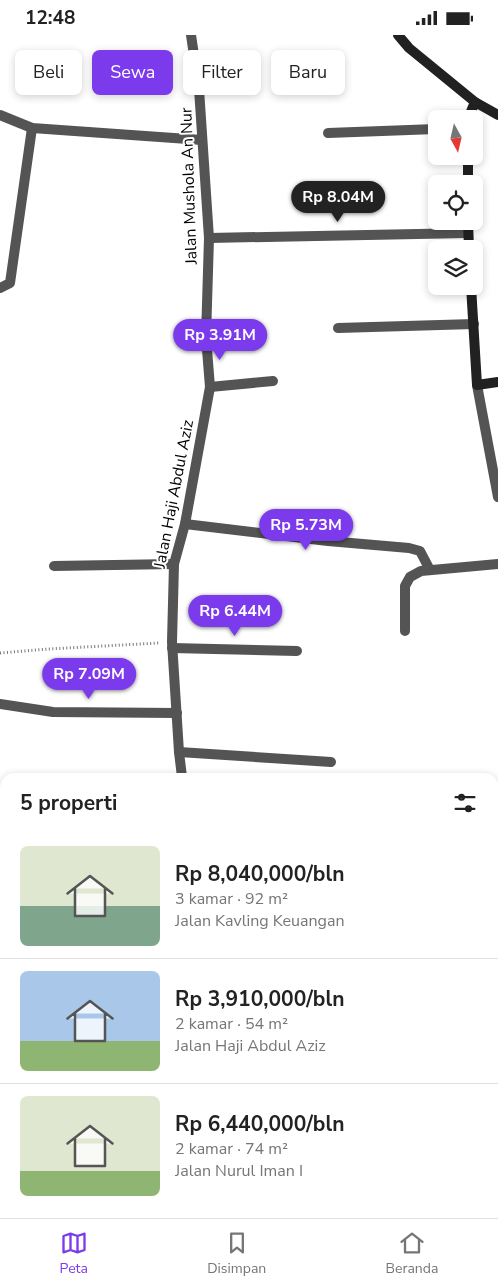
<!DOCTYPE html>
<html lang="id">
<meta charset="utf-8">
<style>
body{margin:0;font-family:"Nunito Sans",sans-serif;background:#f6f6f6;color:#222;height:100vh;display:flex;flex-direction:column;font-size:19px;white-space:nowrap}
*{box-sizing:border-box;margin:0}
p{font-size:16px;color:#767676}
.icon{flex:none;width:28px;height:28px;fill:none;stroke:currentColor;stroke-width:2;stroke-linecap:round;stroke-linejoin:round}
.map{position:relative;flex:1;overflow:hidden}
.sheet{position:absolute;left:0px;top:738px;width:499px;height:446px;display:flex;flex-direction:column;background:#fff;border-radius:15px 15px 0 0;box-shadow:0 2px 8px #0003}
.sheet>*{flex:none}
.guide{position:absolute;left:15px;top:15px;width:469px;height:45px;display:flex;gap:10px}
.needle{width:32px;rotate:172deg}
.tools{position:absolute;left:428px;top:75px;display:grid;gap:10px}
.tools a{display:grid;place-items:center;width:55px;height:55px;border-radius:8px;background:#fff;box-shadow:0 2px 8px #0003;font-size:25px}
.price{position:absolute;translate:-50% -42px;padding:0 11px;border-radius:18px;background:#7c3aed;color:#fff;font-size:16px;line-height:32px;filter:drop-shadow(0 1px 2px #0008)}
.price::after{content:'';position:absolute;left:50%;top:30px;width:15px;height:11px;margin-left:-8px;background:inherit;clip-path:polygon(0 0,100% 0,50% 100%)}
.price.selected{background:#222;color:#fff}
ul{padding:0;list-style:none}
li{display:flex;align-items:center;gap:15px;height:125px;padding:0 20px}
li+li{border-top:1px solid #e0e0e0}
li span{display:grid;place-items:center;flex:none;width:140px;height:100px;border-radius:8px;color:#555}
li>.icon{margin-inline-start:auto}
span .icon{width:60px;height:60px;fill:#fffc;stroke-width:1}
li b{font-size:21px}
h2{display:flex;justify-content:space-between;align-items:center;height:60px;padding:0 20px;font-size:21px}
.pill{padding:0 18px;border-radius:8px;background:#fff;box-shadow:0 2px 8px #0003;font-size:18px;line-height:45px}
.pill.selected{background:#7c3aed;color:#fff}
.status{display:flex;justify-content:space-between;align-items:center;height:35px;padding:0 25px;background:#fff;direction:ltr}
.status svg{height:14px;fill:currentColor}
.dock{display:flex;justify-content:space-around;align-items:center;height:70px;border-top:1px solid #e0e0e0;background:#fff;font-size:14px;color:#767676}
.dock a{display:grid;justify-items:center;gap:2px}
.dock .selected{color:#7c3aed}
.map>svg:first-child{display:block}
</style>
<div class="status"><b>12:48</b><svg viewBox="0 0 49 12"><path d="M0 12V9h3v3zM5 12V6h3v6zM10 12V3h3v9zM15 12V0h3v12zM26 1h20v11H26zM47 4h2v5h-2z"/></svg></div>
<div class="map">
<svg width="498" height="1183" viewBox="0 0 498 1183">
<rect width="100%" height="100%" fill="#fff"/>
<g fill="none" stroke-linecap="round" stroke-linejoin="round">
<path stroke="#767676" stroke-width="3" stroke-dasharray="1 2.5" stroke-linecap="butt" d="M0,618L48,614L159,608"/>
<path stroke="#545454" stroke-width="10" d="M54,531L174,529"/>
<g stroke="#545454" stroke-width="10">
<path d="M0,80L32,93L202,105"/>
<path d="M328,98L436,94"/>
<path d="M209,203L468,198"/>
<path d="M0,253L10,248L32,93"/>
<path d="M338,293L474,289"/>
<path d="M477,350L498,462"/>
<path d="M210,352L273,346"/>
<path d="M185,489L328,506L409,513L420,516L430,535"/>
<path d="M405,596V551L410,542L421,536L498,529"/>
<path d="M172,613L297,616"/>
<path d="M0,669L53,677L177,678"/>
<path d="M179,717L331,727"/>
<path d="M182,742L179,717L172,607L174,529L185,489L210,352L206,302L209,203L199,54L191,0"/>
<path d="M494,850L495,804"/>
<path d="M0,937L5,936"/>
<path d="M494,956L498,957"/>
<path d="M494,1079H498"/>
<path d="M0,1116L5,1112"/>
<path d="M206,1179V1183"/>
<path d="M476,1183L492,1180"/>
</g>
<g stroke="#212121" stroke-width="10">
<path d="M398,0L409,13L475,67L498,80"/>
<path d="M469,84L470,79L475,67"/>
<path d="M468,121V149"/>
<path d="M468,186L469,214"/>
<path d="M471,251L477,350L498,347"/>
</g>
</g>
<g text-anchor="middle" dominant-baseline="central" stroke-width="4" stroke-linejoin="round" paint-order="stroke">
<g font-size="16" fill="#000" stroke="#fff">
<text transform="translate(189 151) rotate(-92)">Jalan Mushola An Nur</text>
<text transform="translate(174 459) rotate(-79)">Jalan Haji Abdul Aziz</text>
</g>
</g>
</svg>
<div class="tools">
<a><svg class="needle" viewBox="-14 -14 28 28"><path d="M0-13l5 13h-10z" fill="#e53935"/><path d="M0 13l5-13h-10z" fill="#767676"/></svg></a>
<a><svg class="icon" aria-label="locate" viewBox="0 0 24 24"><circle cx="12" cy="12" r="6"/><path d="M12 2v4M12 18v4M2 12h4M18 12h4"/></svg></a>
<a><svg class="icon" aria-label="layers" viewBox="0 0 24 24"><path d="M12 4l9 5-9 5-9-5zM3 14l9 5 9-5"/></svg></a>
</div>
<b class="price selected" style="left:338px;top:188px">Rp 8.04M</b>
<b class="price" style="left:220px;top:326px">Rp 3.91M</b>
<b class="price" style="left:306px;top:516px">Rp 5.73M</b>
<b class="price" style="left:235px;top:602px">Rp 6.44M</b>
<b class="price" style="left:89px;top:665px">Rp 7.09M</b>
<div class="guide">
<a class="pill">Beli</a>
<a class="pill selected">Sewa</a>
<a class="pill">Filter</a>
<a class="pill">Baru</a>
</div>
<section class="sheet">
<h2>5 properti<svg class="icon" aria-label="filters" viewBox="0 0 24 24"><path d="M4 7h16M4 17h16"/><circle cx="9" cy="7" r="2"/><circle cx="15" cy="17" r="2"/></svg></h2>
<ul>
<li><span style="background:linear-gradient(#dfe7d0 60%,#7fa58c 0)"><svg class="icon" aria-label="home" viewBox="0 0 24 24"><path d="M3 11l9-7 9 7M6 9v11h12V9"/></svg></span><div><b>Rp 8,040,000/bln</b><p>3 kamar · 92 m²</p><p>Jalan Kavling Keuangan</p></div></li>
<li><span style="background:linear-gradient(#a9c7e8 70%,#8fb573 0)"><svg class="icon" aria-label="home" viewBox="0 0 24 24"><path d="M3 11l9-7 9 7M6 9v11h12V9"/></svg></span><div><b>Rp 3,910,000/bln</b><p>2 kamar · 54 m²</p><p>Jalan Haji Abdul Aziz</p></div></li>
<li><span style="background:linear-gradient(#dfe7d0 75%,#8fb573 0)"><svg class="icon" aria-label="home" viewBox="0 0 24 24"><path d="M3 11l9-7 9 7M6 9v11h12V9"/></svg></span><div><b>Rp 6,440,000/bln</b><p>2 kamar · 74 m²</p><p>Jalan Nurul Iman I</p></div></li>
</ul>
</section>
</div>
<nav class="dock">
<a class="selected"><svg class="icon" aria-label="map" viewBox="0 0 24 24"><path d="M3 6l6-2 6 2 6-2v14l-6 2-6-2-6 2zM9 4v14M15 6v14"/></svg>Peta</a>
<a><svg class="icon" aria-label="saved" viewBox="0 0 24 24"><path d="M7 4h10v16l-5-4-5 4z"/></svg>Disimpan</a>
<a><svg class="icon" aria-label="home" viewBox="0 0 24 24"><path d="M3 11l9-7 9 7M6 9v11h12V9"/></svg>Beranda</a>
</nav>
